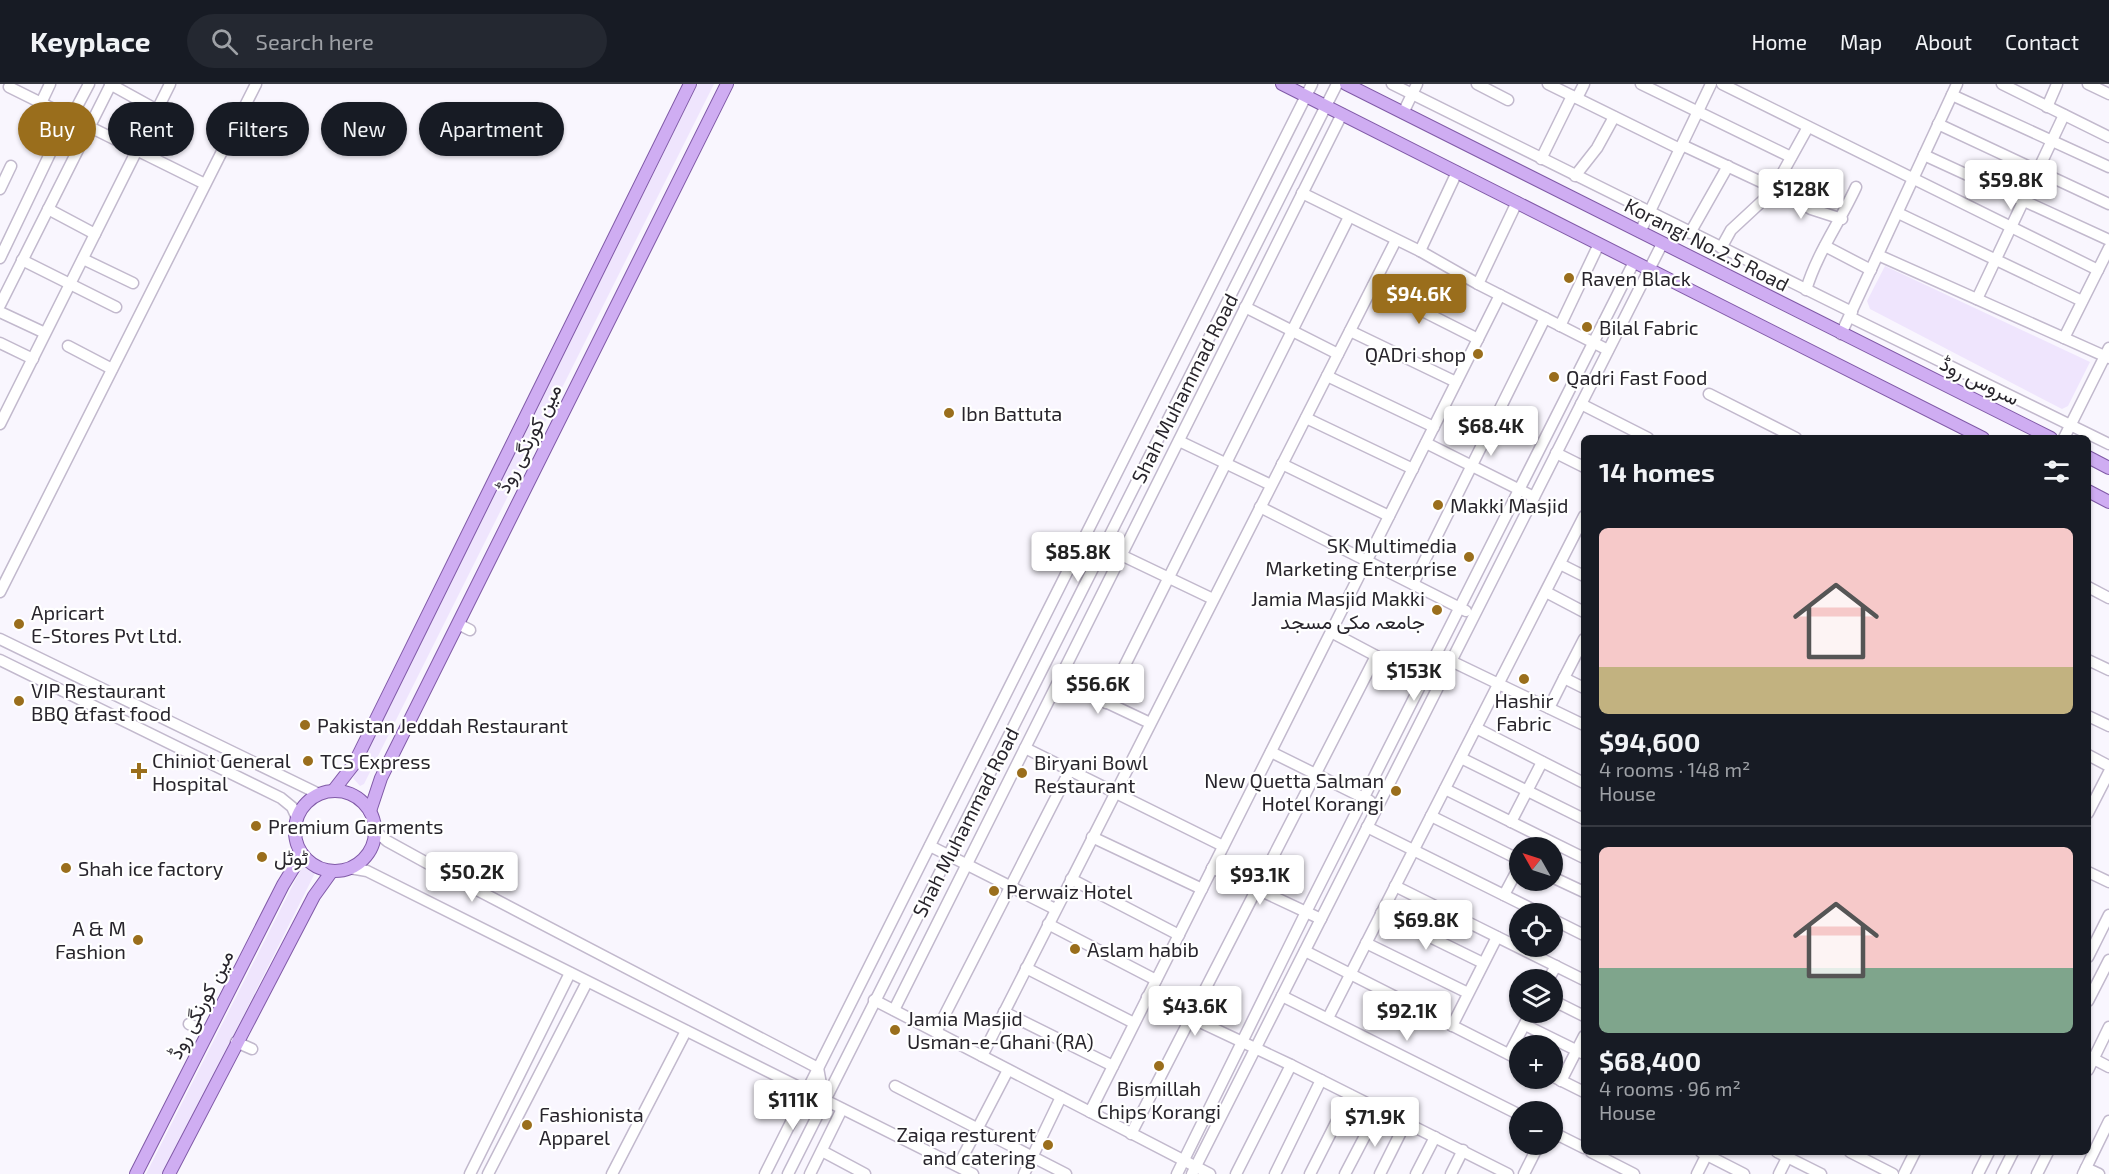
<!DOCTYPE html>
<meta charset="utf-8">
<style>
body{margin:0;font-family:"Exo 2",Vazirmatn,sans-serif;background:#242831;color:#f1f3f6;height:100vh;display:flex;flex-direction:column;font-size:22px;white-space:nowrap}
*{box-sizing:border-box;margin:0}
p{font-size:20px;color:#9ea1a6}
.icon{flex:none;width:33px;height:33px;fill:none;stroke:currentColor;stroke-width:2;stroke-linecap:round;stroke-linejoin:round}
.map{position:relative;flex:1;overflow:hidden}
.side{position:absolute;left:1581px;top:351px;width:510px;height:720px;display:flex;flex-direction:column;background:#171b24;border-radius:9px;box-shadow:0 2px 4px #0004}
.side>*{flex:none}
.guide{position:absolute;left:18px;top:18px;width:570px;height:54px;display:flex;gap:12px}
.needle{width:39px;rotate:309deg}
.tools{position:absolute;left:1509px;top:753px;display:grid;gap:12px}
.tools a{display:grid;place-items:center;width:54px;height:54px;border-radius:50%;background:#171b24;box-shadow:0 2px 4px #0004;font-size:30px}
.price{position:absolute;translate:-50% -51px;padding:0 14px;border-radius:6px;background:#fff;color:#222;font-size:20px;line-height:39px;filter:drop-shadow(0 2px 3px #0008)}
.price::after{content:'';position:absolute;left:50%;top:36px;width:18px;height:14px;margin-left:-9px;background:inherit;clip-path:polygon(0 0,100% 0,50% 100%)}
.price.active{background:#9a6e1c;color:#fff}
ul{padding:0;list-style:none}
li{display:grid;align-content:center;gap:12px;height:318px;padding:0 18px}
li+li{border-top:2px solid #363941}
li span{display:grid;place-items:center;height:186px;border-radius:9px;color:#555}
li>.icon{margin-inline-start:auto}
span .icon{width:108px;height:108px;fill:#fffc;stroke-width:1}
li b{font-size:26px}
h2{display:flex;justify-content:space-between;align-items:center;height:72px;padding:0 18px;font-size:26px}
.pill{padding:0 21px;border-radius:27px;background:#171b24;box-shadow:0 2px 4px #0004;font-size:21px;line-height:54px}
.pill.active{background:#9a6e1c;color:#fff}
header{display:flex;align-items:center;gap:36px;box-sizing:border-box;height:84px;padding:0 30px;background:#171b24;border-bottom:2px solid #363941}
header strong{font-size:28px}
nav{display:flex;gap:33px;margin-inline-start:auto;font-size:21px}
.search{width:420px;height:54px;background:#242831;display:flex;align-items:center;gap:15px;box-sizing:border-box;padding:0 21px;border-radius:33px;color:#9ea1a6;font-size:22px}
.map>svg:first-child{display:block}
</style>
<header>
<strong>Keyplace</strong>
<div class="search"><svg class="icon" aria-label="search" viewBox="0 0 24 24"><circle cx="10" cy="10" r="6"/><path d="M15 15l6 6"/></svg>Search here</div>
<nav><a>Home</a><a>Map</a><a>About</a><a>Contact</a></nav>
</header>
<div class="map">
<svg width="2109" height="1090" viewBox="0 0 2109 1090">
<rect width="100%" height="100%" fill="#f9f6fe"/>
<g fill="#efe5fd">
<path d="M698,0H714L364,700L360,702L353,694Z"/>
<path d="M1885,182L2090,278L2068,322L2062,325L1870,225L1867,217Z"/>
<path d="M303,781L313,786L315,789L164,1090H146Z"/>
</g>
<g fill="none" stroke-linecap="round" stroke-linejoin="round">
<defs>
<g id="minor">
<path d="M110,0L157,26"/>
<path d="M1392,0L1852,228"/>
<path d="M1477,0L1508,16"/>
<path d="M1548,0L1680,65"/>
<path d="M1641,0L1791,73"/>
<path d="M1722,0L2098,186"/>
<path d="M2002,0L2109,53"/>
<path d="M2088,0L2109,10"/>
<path d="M9,3L205,100"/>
<path d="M1952,11L2109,83"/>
<path d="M1577,14L1584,0"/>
<path d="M41,19L50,0"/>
<path d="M2047,23L2057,0"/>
<path d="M1403,29L1417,0"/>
<path d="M71,34L89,0"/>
<path d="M1938,40L2109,120"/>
<path d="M1682,61L1774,104L1811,125L1842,135"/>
<path d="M1924,71L2109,156"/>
<path d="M1541,75L1572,12"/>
<path d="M1575,92L1597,64L1614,33"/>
<path d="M0,105L11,82"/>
<path d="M1302,109L1420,167L1478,200L1608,266"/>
<path d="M48,125L95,150"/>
<path d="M1898,129L2082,217"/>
<path d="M1640,148L1711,0"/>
<path d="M1690,149L1728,82"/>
<path d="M1825,162L1871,186"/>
<path d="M1721,164L1731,146L1772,108L1808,43"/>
<path d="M1420,167L1457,88"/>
<path d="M1878,171L2109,274"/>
<path d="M0,174L68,32"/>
<path d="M83,175L133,199"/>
<path d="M22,176L116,223"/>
<path d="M1478,200L1517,118"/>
<path d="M1373,202L1478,255"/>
<path d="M1806,206C1817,169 1840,138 1856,103"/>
<path d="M1977,215L2064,31"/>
<path d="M0,221L111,0"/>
<path d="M1245,223L1338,270"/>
<path d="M0,228L45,249"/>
<path d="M1850,233L2109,360"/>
<path d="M1560,242L1599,160"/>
<path d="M1350,247L1456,298"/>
<path d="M1841,250L1957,0"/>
<path d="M2064,254L2109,164"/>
<path d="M0,259L33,275"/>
<path d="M68,262L112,285"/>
<path d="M1327,292L1434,343"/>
<path d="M1709,310L1796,354"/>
<path d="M1581,320L1648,354"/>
<path d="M1306,334L1413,385"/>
<path d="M0,340L170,0"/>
<path d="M2064,354L2109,264"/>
<path d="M1179,357L1271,401"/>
<path d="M1426,359L1534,413"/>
<path d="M1556,369L1584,383"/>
<path d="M1282,380L1389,432"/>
<path d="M1260,423L1466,527"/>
<path d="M1121,471L1213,515"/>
<path d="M1560,480L1584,492"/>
<path d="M1413,500L1545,234"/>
<path d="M2088,503L2109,514"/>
<path d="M0,508L256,0"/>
<path d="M1546,508L1584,528"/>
<path d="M458,540L470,546"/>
<path d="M1331,548L1429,600"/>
<path d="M0,555L319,710"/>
<path d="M1584,555L1564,594L1584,604"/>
<path d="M0,576L281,714L292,723L297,734"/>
<path d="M2088,576L2109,586"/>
<path d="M1451,577L1584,641"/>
<path d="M1059,596L1150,639"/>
<path d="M1106,619L1349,133"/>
<path d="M1549,624L1564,594"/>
<path d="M2088,632L2109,642"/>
<path d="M1476,644L1584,699"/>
<path d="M1025,664L1223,762"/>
<path d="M1271,668L1370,717"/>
<path d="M2088,671L2109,682"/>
<path d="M1461,674L1584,735"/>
<path d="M1445,705L1584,774"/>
<path d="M2088,729L2109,688"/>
<path d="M1431,732L1520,776"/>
<path d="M1511,738L1542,678"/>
<path d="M1367,743L1542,830"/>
<path d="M375,747L387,757L456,795L818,984"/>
<path d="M1092,753L1202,805"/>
<path d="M930,762L1055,825"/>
<path d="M350,784L367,787L973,1090"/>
<path d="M1212,784L1321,835"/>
<path d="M2088,788L2109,798"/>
<path d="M1552,793L1584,808"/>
<path d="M1071,795L1179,851"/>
<path d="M1395,802L1584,896"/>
<path d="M1504,811L1520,781"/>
<path d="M1381,829L1483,879"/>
<path d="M1552,835L1584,851"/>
<path d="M1048,840L1156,896"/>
<path d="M1366,859L1468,909"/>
<path d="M1305,867L1520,976"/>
<path d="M2088,873L2109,831"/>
<path d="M1026,884L1134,939"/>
<path d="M1548,896L1556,882"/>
<path d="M1282,912L1520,1031"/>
<path d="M1147,913L1291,981L1508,1090"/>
<path d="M874,916L1210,1090"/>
<path d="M1552,916L1584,932"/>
<path d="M2088,917L2109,876"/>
<path d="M894,926L1342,30"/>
<path d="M1004,928L1113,982"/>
<path d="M1328,934L1584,432"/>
<path d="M189,940L207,949"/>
<path d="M1525,941L1584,970"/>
<path d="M1452,942L1497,853"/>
<path d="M936,948L1070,686"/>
<path d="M236,958L252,965"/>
<path d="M1509,970L1531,928"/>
<path d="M982,972L1396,156"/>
<path d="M2088,972L2109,983"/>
<path d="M818,984L824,1016"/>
<path d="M2088,986L2109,943"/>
<path d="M1552,992L1584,1008"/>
<path d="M1561,997L1584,952"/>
<path d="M895,1002L1066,1090"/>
<path d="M1090,1028L1500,211"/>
<path d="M1552,1048L1584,1064"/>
<path d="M1131,1050L1376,572"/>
<path d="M822,1067L865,1090"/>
<path d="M1591,1068L1634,1090"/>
<path d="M1701,1068L1744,1090"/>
<path d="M1777,1068L1821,1090"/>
<path d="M1850,1068L1893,1090"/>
<path d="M958,1082L1008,986"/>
<path d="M2086,1084L2099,1090"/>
<path d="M470,1090L570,889"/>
<path d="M488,1090L587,898"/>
<path d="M612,1090L686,947"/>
<path d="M765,1090L1312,0"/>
<path d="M788,1090L1337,0"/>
<path d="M810,1090L842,1025"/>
<path d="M1024,1090L1061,1013"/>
<path d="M1177,1090L1306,828L1634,178"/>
<path d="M1192,1090L1662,160"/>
<path d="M1236,1090L1291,981"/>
<path d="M1275,1090L1321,996"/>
<path d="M1310,1090L1350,1011"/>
<path d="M1345,1090L1379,1025"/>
<path d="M1380,1090L1406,1038"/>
<path d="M1416,1090L1435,1053"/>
<path d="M1451,1090L1463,1066"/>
<path d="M1524,1090L1539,1060"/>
<path d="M1697,1090L1708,1068"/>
<path d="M1779,1090L1790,1068"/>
<path d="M1904,1090L1915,1068"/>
<path d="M1978,1090L1989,1068"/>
<path d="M2002,1090L2013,1068"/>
<path d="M2037,1090L2048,1068"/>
<path d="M2083,1090L2109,1037"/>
</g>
<g id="major">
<path d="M1282,0L1983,354"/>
<path d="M1346,0L2051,354"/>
<path d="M2088,373L2109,384"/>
<path d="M2088,407L2109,418"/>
<path d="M333,707L354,680L690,0"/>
<circle cx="335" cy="747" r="40"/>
<path d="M370,727L381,694L727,0"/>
<path d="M136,1090L283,801L302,770"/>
<path d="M169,1090L314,812L332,787"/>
</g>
</defs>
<use href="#minor" stroke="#c2b9cd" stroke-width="13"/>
<use href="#major" stroke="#805aa7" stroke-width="14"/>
<use href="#minor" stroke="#fff" stroke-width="10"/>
<use href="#major" stroke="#cfadf2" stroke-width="12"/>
</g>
<g fill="#9a6e1c" stroke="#fff" stroke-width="2">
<circle cx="1569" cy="194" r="6"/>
<circle cx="1587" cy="243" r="6"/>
<circle cx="1478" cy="270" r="6"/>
<circle cx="1554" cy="293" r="6"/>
<circle cx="949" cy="329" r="6"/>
<circle cx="1438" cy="421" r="6"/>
<circle cx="1469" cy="473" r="6"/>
<circle cx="1437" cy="526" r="6"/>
<circle cx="19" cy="540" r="6"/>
<circle cx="1524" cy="595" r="6"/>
<circle cx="19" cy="617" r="6"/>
<circle cx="305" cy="641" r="6"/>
<circle cx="308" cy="677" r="6"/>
<path d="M136 678h6v6h6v6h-6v6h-6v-6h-6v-6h6z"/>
<circle cx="1022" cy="689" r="6"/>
<circle cx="1396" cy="707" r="6"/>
<circle cx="256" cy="742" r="6"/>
<circle cx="262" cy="773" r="6"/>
<circle cx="66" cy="784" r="6"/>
<circle cx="994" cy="807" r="6"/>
<circle cx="138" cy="856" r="6"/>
<circle cx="1075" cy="865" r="6"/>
<circle cx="895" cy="946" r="6"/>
<circle cx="1159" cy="982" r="6"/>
<circle cx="527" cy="1041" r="6"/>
<circle cx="1048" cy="1061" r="6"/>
</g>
<g text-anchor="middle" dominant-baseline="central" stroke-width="4.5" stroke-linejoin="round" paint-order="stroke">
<g font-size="20" fill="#28252c" stroke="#fff">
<text transform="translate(1707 160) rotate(27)">Korangi No.2.5 Road</text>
<text transform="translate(1980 296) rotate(26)">سروس روڈ</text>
<text transform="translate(1184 304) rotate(-63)">Shah Muhammad Road</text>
<text transform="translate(528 354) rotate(-63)">مین کورنگی روڈ</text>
<text transform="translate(965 738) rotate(-63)">Shah Muhammad Road</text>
<text transform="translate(200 920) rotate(-63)">مین کورنگی روڈ</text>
</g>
<g font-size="20" fill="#28252c" stroke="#fff" text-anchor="start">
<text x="1581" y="194">Raven Black</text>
<text x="1599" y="243">Bilal Fabric</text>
<text x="1466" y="270" text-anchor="end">QADri shop</text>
<text x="1566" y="293">Qadri Fast Food</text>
<text x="961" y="329">Ibn Battuta</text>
<text x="1450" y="421">Makki Masjid</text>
<text x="1457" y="461" text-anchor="end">SK Multimedia<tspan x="1457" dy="23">Marketing Enterprise</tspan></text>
<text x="1425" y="514" text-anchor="end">Jamia Masjid Makki<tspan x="1425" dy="23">جامعہ مکی مسجد</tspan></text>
<text x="31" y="528">Apricart<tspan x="31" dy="23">E-Stores Pvt Ltd.</tspan></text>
<text x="31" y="606">VIP Restaurant<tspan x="31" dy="23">BBQ &amp;fast food</tspan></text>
<text x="1524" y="616" text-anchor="middle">Hashir<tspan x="1524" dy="23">Fabric</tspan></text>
<text x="317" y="641">Pakistan Jeddah Restaurant</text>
<text x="152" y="676">Chiniot General<tspan x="152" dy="23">Hospital</tspan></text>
<text x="320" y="677">TCS Express</text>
<text x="1034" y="678">Biryani Bowl<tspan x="1034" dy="23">Restaurant</tspan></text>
<text x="1384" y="696" text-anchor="end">New Quetta Salman<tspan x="1384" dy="23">Hotel Korangi</tspan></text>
<text x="268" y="742">Premium Garments</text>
<text x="274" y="773">ٹوٹل</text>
<text x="78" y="784">Shah ice factory</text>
<text x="1006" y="807">Perwaiz Hotel</text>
<text x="126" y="844" text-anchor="end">A &amp; M<tspan x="126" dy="23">Fashion</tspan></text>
<text x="1087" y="865">Aslam habib</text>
<text x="907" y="934">Jamia Masjid<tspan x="907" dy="23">Usman-e-Ghani (RA)</tspan></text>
<text x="1159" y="1004" text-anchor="middle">Bismillah<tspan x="1159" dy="23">Chips Korangi</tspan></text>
<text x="539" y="1030">Fashionista<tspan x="539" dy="23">Apparel</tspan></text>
<text x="1036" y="1050" text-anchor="end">Zaiqa resturent<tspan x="1036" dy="23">and catering</tspan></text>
</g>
</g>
</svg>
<div class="tools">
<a><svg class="needle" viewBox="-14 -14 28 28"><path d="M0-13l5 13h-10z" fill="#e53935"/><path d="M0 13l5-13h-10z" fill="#9ea1a6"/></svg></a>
<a><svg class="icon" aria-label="locate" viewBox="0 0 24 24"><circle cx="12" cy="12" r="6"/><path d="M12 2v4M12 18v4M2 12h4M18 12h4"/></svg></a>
<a><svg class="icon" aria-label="layers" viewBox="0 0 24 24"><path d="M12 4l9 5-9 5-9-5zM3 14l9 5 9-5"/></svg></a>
<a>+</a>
<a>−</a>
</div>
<b class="price" style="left:2011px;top:127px">$59.8K</b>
<b class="price" style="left:1801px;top:136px">$128K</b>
<b class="price active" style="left:1419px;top:241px">$94.6K</b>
<b class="price" style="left:1491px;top:373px">$68.4K</b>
<b class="price" style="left:1078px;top:499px">$85.8K</b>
<b class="price" style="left:1414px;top:618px">$153K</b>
<b class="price" style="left:1098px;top:631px">$56.6K</b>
<b class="price" style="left:472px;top:819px">$50.2K</b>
<b class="price" style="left:1260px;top:822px">$93.1K</b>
<b class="price" style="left:1426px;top:867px">$69.8K</b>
<b class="price" style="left:1195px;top:953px">$43.6K</b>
<b class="price" style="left:1407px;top:958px">$92.1K</b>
<b class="price" style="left:793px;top:1047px">$111K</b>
<b class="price" style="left:1375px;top:1064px">$71.9K</b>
<div class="guide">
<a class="pill active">Buy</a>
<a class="pill">Rent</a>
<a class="pill">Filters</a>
<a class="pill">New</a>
<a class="pill">Apartment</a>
</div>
<section class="side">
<h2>14 homes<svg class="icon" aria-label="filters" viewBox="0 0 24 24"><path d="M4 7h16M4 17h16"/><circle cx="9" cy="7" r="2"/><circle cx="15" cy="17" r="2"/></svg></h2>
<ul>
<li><span style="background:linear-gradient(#f6c9c9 75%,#c2b280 0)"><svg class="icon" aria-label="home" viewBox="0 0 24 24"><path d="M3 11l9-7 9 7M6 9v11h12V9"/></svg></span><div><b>$94,600</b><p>4 rooms · 148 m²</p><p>House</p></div></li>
<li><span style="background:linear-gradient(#f6c9c9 65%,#7fa58c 0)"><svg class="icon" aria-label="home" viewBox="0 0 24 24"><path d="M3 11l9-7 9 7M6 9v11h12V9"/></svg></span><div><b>$68,400</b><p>4 rooms · 96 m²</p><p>House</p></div></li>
</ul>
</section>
</div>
